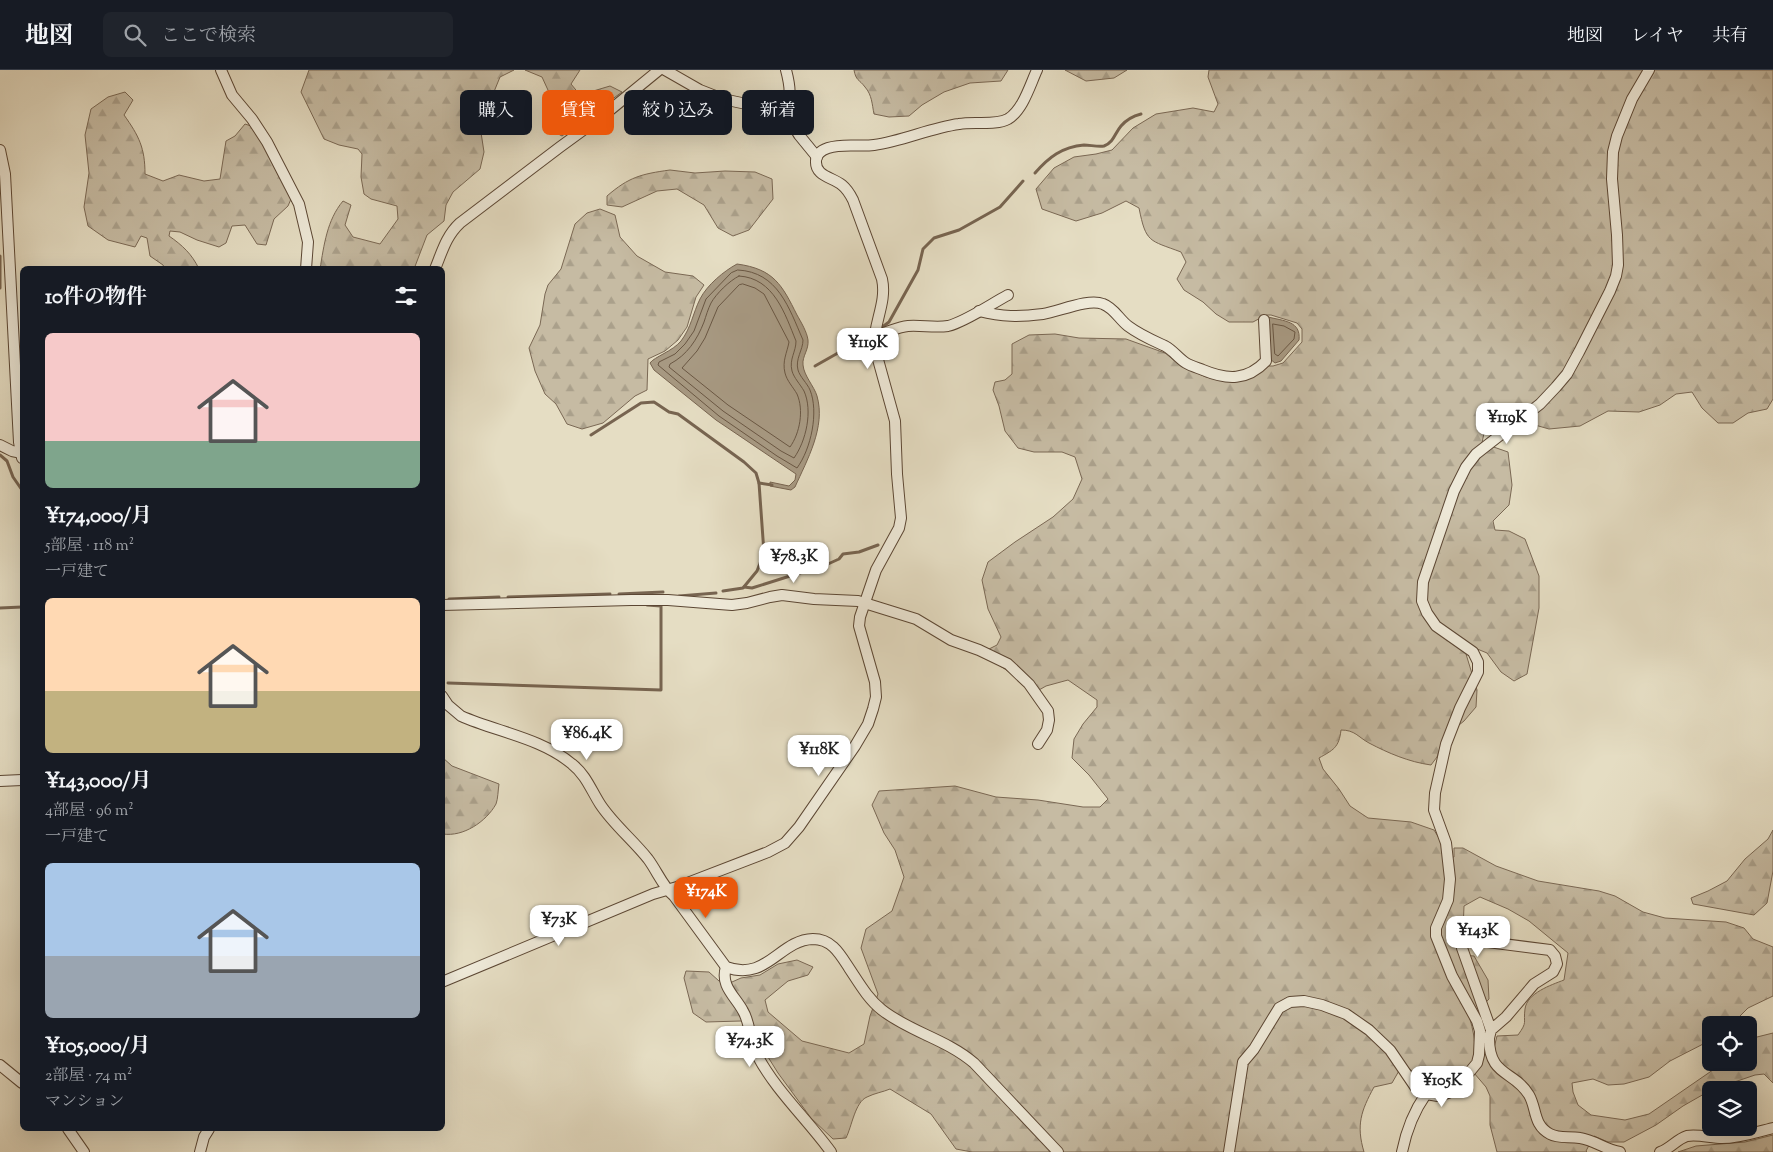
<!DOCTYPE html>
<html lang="ja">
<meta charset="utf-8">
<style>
body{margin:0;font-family:"Sorts Mill Goudy","Noto Serif JP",serif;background:#20242c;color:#f1f3f6;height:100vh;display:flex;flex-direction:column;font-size:19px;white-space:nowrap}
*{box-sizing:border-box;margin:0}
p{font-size:16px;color:#9ea1a6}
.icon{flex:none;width:28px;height:28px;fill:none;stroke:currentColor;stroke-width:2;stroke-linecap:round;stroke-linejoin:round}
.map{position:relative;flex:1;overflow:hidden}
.drawer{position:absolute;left:20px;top:196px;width:425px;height:865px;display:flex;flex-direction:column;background:#171b24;border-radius:8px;box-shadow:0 5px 20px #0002}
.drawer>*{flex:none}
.top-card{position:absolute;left:460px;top:20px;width:475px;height:45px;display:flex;gap:10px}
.tools{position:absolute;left:1702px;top:946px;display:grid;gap:10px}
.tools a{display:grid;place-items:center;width:55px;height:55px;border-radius:8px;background:#171b24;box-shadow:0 5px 20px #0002;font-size:25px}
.price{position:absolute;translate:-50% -42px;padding:0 11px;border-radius:10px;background:#fff;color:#222;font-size:16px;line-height:32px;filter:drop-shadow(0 1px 2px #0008)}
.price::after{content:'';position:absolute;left:50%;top:30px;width:15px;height:11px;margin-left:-8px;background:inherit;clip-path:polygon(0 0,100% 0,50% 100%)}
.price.selected{background:#ea580c;color:#fff}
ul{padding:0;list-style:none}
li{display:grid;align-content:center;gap:10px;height:265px;padding:0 25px}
li span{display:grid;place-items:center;height:155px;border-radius:8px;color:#555}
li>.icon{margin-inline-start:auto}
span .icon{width:90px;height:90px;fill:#fffc;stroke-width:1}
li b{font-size:21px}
h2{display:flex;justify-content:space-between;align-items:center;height:60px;padding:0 25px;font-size:21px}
.pill{padding:0 18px;border-radius:8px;background:#171b24;box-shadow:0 5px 20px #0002;font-size:18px;line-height:45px}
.pill.selected{background:#ea580c;color:#fff}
header{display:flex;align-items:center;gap:30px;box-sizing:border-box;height:70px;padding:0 25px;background:#171b24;border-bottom:1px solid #363941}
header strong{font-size:24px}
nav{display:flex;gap:28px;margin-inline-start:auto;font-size:18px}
.search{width:350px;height:45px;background:#20242c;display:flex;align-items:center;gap:12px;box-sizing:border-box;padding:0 18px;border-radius:8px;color:#9ea1a6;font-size:19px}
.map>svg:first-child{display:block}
</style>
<header>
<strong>地図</strong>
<div class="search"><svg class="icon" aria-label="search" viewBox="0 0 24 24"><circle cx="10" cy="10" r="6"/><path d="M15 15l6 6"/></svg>ここで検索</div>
<nav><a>地図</a><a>レイヤ</a><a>共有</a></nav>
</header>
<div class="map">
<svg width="1773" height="1082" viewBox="0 0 1773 1082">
<defs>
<pattern id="forest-firs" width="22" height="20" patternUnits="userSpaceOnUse" patternTransform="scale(1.25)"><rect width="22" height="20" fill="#c6bba3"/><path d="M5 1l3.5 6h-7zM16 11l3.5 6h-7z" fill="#aaa08b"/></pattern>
</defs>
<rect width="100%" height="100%" fill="#e5ddc3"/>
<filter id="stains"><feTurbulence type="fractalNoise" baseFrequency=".004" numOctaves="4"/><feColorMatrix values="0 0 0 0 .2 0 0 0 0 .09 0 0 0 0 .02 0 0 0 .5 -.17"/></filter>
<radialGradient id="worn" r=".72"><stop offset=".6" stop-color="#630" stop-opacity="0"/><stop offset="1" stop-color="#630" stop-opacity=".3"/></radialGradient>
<g fill="url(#forest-firs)" stroke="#7a6854">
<path d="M309,0H514L500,7L480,56L484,82L480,99L453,122L446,135L444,151L427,165L414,199H320C324,175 327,150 343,131L351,135L345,155L353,167L380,174L398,149L397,136L371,129L364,124L361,107L362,84L358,79L339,75L324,69L301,22Z"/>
<path d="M525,0H580L571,14L580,25L610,16L622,22L562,66L551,60L553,31L542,7Z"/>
<path d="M854,0H1008L1001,11L970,13L944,22L922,35L909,46L889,47L874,44C872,34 872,25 865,17C859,9 856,11 854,0Z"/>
<path d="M1065,0H1127L1114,8L1086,11Z"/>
<path d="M1209,0H1773V329L1767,339L1748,343L1733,353H1718L1702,338L1692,322L1676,324L1660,335L1639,342L1608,341L1580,356L1549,359L1528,353L1521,343H1510L1484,363L1482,373L1508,382L1512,415L1509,435L1493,451L1495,460L1509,461L1525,469L1539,506V538L1527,604L1514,611L1501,602L1487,583L1470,576L1466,584L1477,620L1476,637L1464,651L1444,667L1437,687L1431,695C1409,692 1388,683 1369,673C1358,667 1355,660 1341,660C1339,678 1333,680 1319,688L1323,699L1339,719L1350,736L1368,748L1411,752L1434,760L1442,773L1446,788L1454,787V778H1463L1496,796L1538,811L1599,821L1615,826L1643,842L1665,848L1726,852L1744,858L1753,869L1773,877V926L1748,938L1731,955H1711V970L1670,991L1649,1007L1624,1014L1608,1015L1593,1009L1572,1013L1573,1022L1578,1035L1591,1045L1625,1050L1649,1044L1723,993L1749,992V974L1757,967L1773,963V1013L1764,1004L1755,1005L1711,1020L1683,1036L1656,1055L1624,1072H1608L1594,1066L1586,1081L1587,1082H1497L1490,1055V1026L1486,1017L1474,1003L1484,985L1494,978L1497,966L1518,965C1528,951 1523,954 1525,939C1527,923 1551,915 1564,910L1568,883L1529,851L1508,839L1480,827L1464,836L1463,861L1455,872L1461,885L1474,886L1488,910L1489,929L1470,949C1481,990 1475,999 1438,1018L1423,1013L1410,999H1400L1392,1013L1374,1017C1361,1041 1356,1055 1364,1082H972L956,1079L931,1044L890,1019C883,1022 875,1023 867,1027C855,1032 852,1056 846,1068L833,1069L811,1048L778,1003L763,979L753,958L741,951L706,952L693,943L684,908L686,901L709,902L719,911L732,912L741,908L760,905L778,894L797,890L813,897L808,905L788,911L765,930L768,942L802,971L849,983L864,974L870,946L878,924L861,878L866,859L892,841L904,807L895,780L884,763L872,735L879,721L955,716L996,727L1038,730L1083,737H1100L1108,729L1089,705L1072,688L1074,669L1083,654L1097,637V630L1068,610L1046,616L1032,624L1014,605L991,590L989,579L997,575L1001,567L988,539L982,510L988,492L1015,472L1053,447L1073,429L1082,409L1075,387L1062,382H1034L1018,378L1005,361L999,336L993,320L995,312L1005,310L1012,304V274L1029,265L1055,264L1079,268L1126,269L1165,283L1180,295L1206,307L1228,311L1266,296H1273L1283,293L1302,272V259L1297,253L1271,245H1266L1253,252H1229L1216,244L1203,232L1184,220L1177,209L1186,192L1181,182C1149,170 1146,173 1139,138L1126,131L1102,143L1076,151L1042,139L1036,119L1054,98L1074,87L1096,84L1112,80L1133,58L1156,44L1193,38L1214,42L1218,34L1208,7Z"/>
<path d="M125,22L133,30L124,45C139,66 145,78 145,104L163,111L179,105L204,111L220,109L226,71L235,66L245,54L254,57L291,129L288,136L274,149L266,175L257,174L245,155L232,156L226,173L219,177L197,170L180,162L170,161L169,166C182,175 192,184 199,199H165L163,195L150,186L147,168L141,166L135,177L108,170L88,156L84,137L89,103L85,65L91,39L108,27Z"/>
<path d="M670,100L695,103L725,101L755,102L772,109L773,129L749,160L733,166L718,158L704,135L677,119L657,121L622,137L607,135V126C629,107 641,104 670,100Z"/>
<path d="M600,139L615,145L620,167L637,186L665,202L693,206L704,215L696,227L687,257L678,270L665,281L648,289L647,320L635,326L603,353L582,359L567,354L556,334L545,324L535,301L529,278L540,255L545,224L548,215L561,199L575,154L587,143Z"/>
<path d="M442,687L452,696L499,714C498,720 498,729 496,734C486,752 463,767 443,764Z"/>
<path d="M1773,760V801L1767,833L1754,845L1693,834L1691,828L1708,821L1727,811L1745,789L1768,769Z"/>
<path d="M1773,1065V1082H1678L1696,1076L1745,1072Z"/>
</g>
<g fill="#a79982" stroke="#776450">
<path d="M737,194C774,199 782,215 797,245C801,252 807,262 808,270C809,280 802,286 803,295C804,306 814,316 817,326C826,357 807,390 795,417L791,420L770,416V412L789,416L795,410L796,404L716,350L654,300L650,293C654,287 673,281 681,271C691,258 693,243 700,229C707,215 724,201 737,194Z"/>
<path d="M1268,247C1284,251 1301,251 1299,270L1281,291L1275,293L1270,289L1267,249Z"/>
</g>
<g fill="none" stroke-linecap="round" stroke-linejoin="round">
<g stroke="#6a5743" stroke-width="1">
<path d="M738,200C778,202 789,238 803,270C803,280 795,289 798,300C800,307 807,313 810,320C819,342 811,379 797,398L777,386L719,346L658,295L659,292L675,284L685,274L694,261L706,229L731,203Z"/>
<path d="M739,206C774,208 785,244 796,271C796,282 789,289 792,301C794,308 800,314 804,321C813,341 806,371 794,388L781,381L723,341L669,297L670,294C687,285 697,270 704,252C706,246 708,239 711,233C716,224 729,211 739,206Z"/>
<path d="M743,214L755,218L764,224L789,272C787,283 782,291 785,303C787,311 793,317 797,324C804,340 800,363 790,377L728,335L682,298L697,281L705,268L718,237L739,215Z"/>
<path d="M1273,254L1284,256L1295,262L1294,269L1278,286L1275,284Z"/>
</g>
<g stroke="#776450" stroke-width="3">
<path d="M1035,103C1049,87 1062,77 1084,75C1090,75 1098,77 1104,76C1114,72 1115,63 1121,56C1127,49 1133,46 1141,44"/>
<path d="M0,186V218"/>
<path d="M881,258L889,252L918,200L923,179L934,168L959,160L1000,137L1023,111"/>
<path d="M815,296L868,266"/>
<path d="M591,365L641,333L654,332L669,342L678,344L744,392L756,403L759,413L764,483L757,501L743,518L723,521"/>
<path d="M0,385L7,391L13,407L22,420"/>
<path d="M759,413L772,415"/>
<path d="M744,517L752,518L828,494L839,489L843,484L859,482L878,475"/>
<path d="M619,524L663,522"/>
<path d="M679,526L716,523"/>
<path d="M508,527L610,524"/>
<path d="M449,529L499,527"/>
<path d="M0,538L22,537"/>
<path d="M448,613L661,620V536L647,535"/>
</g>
<defs>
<g id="minor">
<path d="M221,0L232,25L252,49L267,72L299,134L308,172L306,199"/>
<path d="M665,0L700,20L723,29L760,37L779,39L788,47L799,65L817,87"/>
<path d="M785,43C792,29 790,15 786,0"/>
<path d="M0,80L5,104L19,372L22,388"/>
<path d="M435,199C442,182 446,166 460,153L560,77L604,45L659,0"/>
<path d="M979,241C1003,247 1018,247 1043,244C1058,242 1088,228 1103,234C1114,238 1119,249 1128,256C1140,265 1152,270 1165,276C1173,280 1178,288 1186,293C1191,296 1198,298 1203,300C1227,310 1247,311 1266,291L1264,250"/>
<path d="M874,265C886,264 896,257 908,256C921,255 935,258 948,256C965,252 991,234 1008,225"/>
<path d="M0,375L12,381L22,383"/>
<path d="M442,535L631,530H668L732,535L747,533L770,527L782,525L814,529L858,531L916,549L951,570L979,580L1008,594L1029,614L1048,641L1049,650L1047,660L1038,674"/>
<path d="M442,626L448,635L461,646C497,662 541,668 572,694C586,705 591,720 600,734C613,754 633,770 648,789C657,801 663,817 674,826L726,897C767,912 779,870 813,869C832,869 840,884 849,898C859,913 868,929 882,940C910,962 946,969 974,993L1058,1082"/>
<path d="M0,711L22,710"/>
<path d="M726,897C720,916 735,926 743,941C751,954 749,971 757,985C776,1021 807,1049 831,1082"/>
<path d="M442,912L653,824L677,817L768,782L785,773L799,757L855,676L868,654L873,639L876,627L875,612L859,556L860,547L876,500L899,458L901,448L897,404L895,351L874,275C874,252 887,232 882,209L853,130C850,124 847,119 842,115C832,107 815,106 816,91C816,83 822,80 828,78C843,73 859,77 874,75C903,71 930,58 959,54C974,51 995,56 1008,49C1023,40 1030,15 1037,0"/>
<path d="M1483,968H1489C1489,1007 1514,1000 1529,1025C1537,1039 1533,1055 1550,1064C1559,1069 1569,1066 1580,1068C1594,1070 1606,1080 1620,1082"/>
<path d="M1489,968L1491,960L1506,947L1534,914L1553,902L1557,894L1555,886L1550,880L1472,870L1464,871L1462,878L1491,960"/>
<path d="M0,995L22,1013"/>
<path d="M68,1059L84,1082"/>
<path d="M200,1082L204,1067L209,1059"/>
<path d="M1229,1082L1243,992L1254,979L1279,938L1290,932L1304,931L1322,935L1346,944L1369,960L1390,980L1418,1021L1426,1024L1438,1026L1448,1023L1458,1016L1477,993L1479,985L1480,961L1477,951L1452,906L1436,866V858L1448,830L1450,809L1446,773L1434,740L1435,723L1446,674L1460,638L1478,602V592L1473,582L1436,556L1427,543L1422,531L1423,512L1454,421L1466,397L1476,384L1540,334L1556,317L1567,304L1579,282L1610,221L1616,206L1618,195L1617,165L1612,109L1613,82L1617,66L1632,29L1649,0"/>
<path d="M1402,1082C1406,1062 1414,1041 1426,1024"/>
<path d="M1660,1082C1670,1079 1677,1069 1687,1066C1698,1064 1711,1068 1722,1068C1740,1068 1756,1062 1773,1058"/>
</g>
</defs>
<use href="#minor" stroke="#5c4734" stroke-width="12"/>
<use href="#minor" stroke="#eee9d8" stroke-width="10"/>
</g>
<rect width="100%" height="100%" filter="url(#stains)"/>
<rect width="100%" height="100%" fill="url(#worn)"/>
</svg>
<div class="tools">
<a><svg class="icon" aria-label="locate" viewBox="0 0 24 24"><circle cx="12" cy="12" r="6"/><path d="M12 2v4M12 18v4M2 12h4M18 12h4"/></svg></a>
<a><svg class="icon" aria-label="layers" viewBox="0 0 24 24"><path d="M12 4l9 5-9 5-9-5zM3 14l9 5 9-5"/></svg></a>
</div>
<b class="price" style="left:868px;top:300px">¥119K</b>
<b class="price" style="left:1507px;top:375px">¥119K</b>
<b class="price" style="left:794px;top:514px">¥78.3K</b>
<b class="price" style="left:587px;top:691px">¥86.4K</b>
<b class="price" style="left:819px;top:707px">¥118K</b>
<b class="price selected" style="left:706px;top:849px">¥174K</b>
<b class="price" style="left:559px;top:877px">¥73K</b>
<b class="price" style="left:1478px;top:888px">¥143K</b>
<b class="price" style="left:750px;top:998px">¥74.3K</b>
<b class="price" style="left:1442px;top:1038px">¥105K</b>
<div class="top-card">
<a class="pill">購入</a>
<a class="pill selected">賃貸</a>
<a class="pill">絞り込み</a>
<a class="pill">新着</a>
</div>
<section class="drawer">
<h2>10件の物件<svg class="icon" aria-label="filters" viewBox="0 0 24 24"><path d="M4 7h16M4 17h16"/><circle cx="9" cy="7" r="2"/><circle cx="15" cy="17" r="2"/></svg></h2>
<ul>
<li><span style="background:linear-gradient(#f6c9c9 70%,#7fa58c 0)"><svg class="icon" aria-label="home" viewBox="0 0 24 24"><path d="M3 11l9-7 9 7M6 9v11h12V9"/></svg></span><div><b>¥174,000/月</b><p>5部屋 · 118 m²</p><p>一戸建て</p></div></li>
<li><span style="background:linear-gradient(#ffd9b3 60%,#c2b280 0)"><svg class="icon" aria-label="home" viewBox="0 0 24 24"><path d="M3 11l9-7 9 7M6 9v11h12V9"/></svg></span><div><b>¥143,000/月</b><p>4部屋 · 96 m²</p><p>一戸建て</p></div></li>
<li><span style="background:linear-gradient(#a9c7e8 60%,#9aa5b1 0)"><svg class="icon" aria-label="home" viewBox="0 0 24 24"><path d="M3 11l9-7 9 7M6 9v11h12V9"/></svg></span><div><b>¥105,000/月</b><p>2部屋 · 74 m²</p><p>マンション</p></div></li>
</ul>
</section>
</div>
